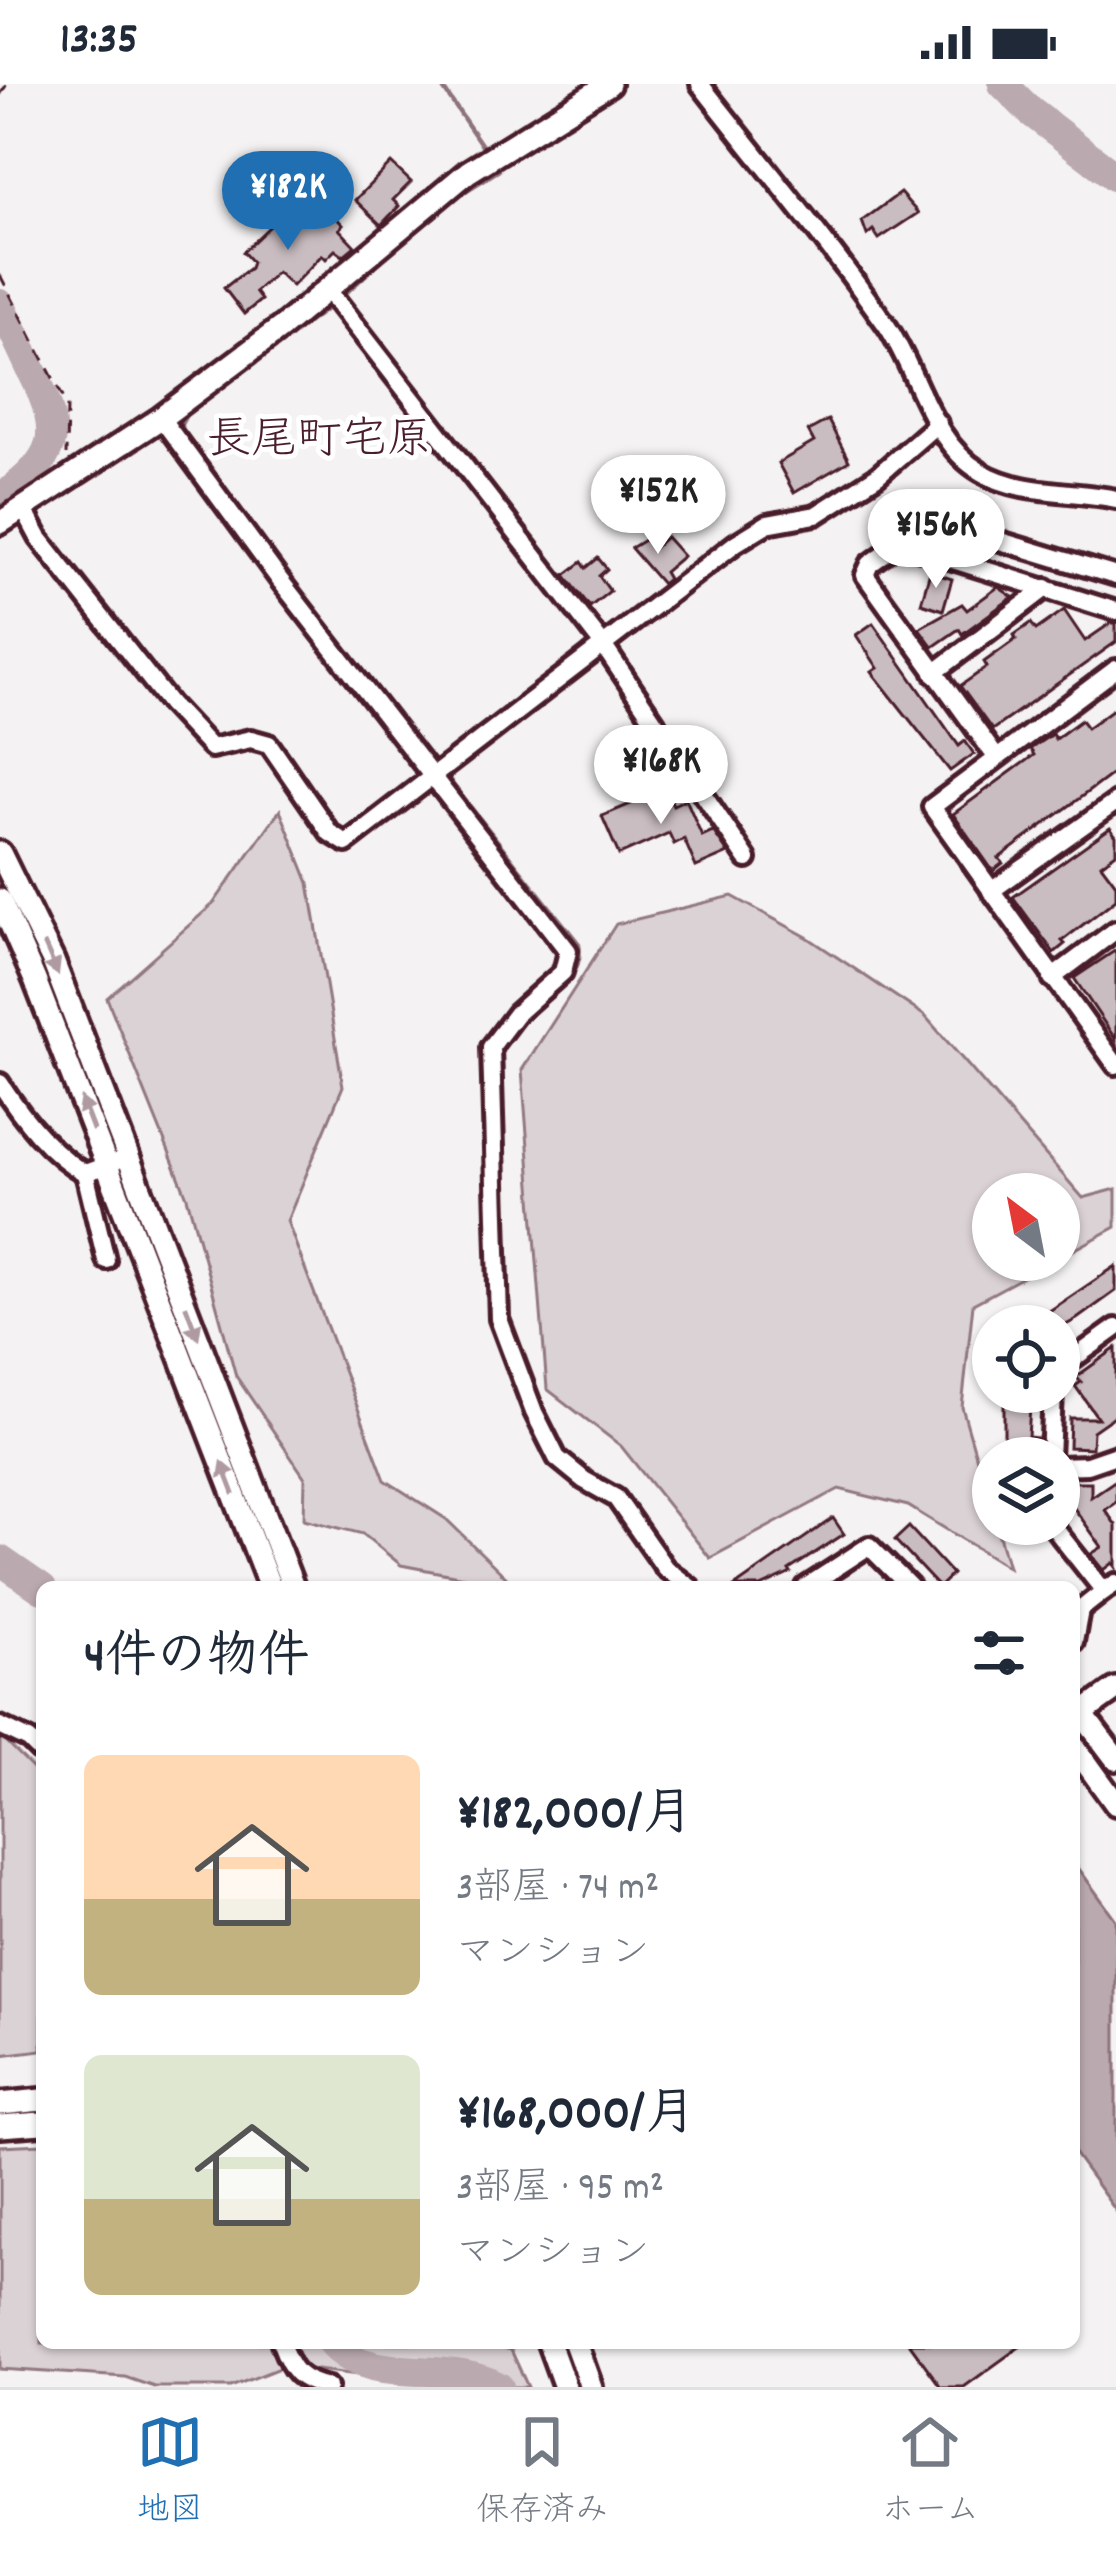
<!DOCTYPE html>
<html lang="ja">
<meta charset="utf-8">
<style>
body{margin:0;font-family:Dekko,"Klee One",sans-serif;background:#f2f2f3;color:#1f2937;height:100vh;display:flex;flex-direction:column;font-size:45px;white-space:nowrap}
*{box-sizing:border-box;margin:0}
p{font-size:39px;color:#747a83}
.icon{flex:none;width:66px;height:66px;fill:none;stroke:currentColor;stroke-width:2;stroke-linecap:round;stroke-linejoin:round}
.map{position:relative;flex:1;overflow:hidden}
.drawer{position:absolute;left:36px;top:1497px;width:1044px;height:768px;display:flex;flex-direction:column;background:#fff;border-radius:18px;box-shadow:0 3px 9px #0004}
.drawer>*{flex:none}
.needle{width:78px;rotate:328deg}
.fabs{position:absolute;left:972px;top:1089px;display:grid;gap:24px}
.fabs a{display:grid;place-items:center;width:108px;height:108px;border-radius:50%;background:#fff;box-shadow:0 3px 9px #0004;font-size:60px}
.price{position:absolute;translate:-50% -102px;padding:0 27px;border-radius:42px;background:#fff;color:#222;font-size:39px;line-height:78px;filter:drop-shadow(0 3px 6px #0008)}
.price::after{content:'';position:absolute;left:50%;top:72px;width:36px;height:27px;margin-left:-18px;background:inherit;clip-path:polygon(0 0,100% 0,50% 100%)}
.price.on{background:#1f6fb2;color:#fff}
ul{padding:0;list-style:none}
li{display:flex;align-items:center;gap:36px;height:300px;padding:0 48px}
li span{display:grid;place-items:center;flex:none;width:336px;height:240px;border-radius:18px;color:#555}
li>.icon{margin-inline-start:auto}
span .icon{width:144px;height:144px;fill:#fffc;stroke-width:1}
li b{font-size:51px}
h2{display:flex;justify-content:space-between;align-items:center;height:144px;padding:0 48px;font-size:51px}
.status{display:flex;justify-content:space-between;align-items:center;height:84px;padding:0 60px;background:#fff;direction:ltr}
.status svg{height:33px;fill:currentColor}
.tab-bar{display:flex;justify-content:space-around;align-items:center;height:168px;border-top:3px solid #e0e1e3;background:#fff;font-size:33px;color:#747a83}
.tab-bar a{display:grid;justify-items:center;gap:6px}
.tab-bar .on{color:#1f6fb2}
.map>svg:first-child{display:block}
</style>
<div class="status"><b>13:35</b><svg viewBox="0 0 49 12"><path d="M0 12V9h3v3zM5 12V6h3v6zM10 12V3h3v9zM15 12V0h3v12zM26 1h20v11H26zM47 4h2v5h-2z"/></svg></div>
<div class="map">
<svg width="1116" height="2303" viewBox="0 0 1116 2303">
<rect width="100%" height="100%" fill="#f4f2f2"/>
<filter id="ink" filterUnits="userSpaceOnUse"><feTurbulence type="fractalNoise" baseFrequency=".00833" numOctaves="2"/><feDisplacementMap in="SourceGraphic" scale="24" xChannelSelector="R" yChannelSelector="G"/><feConvolveMatrix kernelMatrix="1 2 1 2 8 2 1 2 1" color-interpolation-filters="sRGB"/></filter>
<g filter="url(#ink)">
<g fill="#dbd2d5" stroke="#927880" stroke-width="3">
<path d="M280,726L309,799L343,1002L287,1137L385,1396L446,1435L516,1503L401,1481L363,1450L304,1435L305,1394L236,1292L187,1113L107,914L213,820Z"/>
<path d="M732,812L807,853L925,932L1083,1114L1116,1105V1143L1059,1174V1110H993V1176H1055L973,1220L962,1323L1008,1483L908,1422L839,1405L710,1474L621,1362L547,1305L522,986L616,840Z"/>
<path d="M0,1652L42,1694V1966L0,1971Z"/>
<path d="M42,2060V2259H488L511,2266L528,2303H458L284,2282L231,2303H154L125,2293L0,2285V2062Z"/>
</g>
<path fill="#baa9ae" stroke="#8d727a" stroke-width="3" d="M1074,1778L1116,1836V2127L1074,2069Z"/>
<g fill="none" stroke-linecap="round" stroke-linejoin="round">
<g stroke="#8d727a" stroke-width="4.5">
<path d="M440,0L487,69"/>
<path d="M451,116L499,86L494,78"/>
<path d="M348,207L419,142"/>
<path d="M178,346L188,327L325,226"/>
<path d="M246,436L434,678"/>
<path d="M449,696L579,860C584,891 557,906 536,924"/>
</g>
<g stroke="#baa9ae" stroke-width="30">
<path d="M1003,0L1031,28L1116,93"/>
<path d="M0,220C12,243 22,266 33,289C64,352 57,373 0,415"/>
<path d="M0,1476L42,1505"/>
<path d="M332,2259C370,2303 447,2274 499,2303"/>
</g>
</g>
<g fill="#cabdc1" stroke="#4a1f2b" stroke-width="3">
<path d="M391,79L411,98L393,116L399,122L381,141L355,116Z"/>
<path d="M900,109L918,129L879,155L873,146L867,151L862,137Z"/>
<path d="M293,120L313,139L328,125L343,141L339,145L355,162L343,172L335,166L326,175L322,171L292,202L277,188L255,208L261,216L244,230L224,204L250,184L252,178L243,168Z"/>
<path d="M828,336L849,377L794,409L778,379L814,358L808,347Z"/>
<path d="M666,453L683,472L664,488L668,495L662,500L631,464L646,455L652,466Z"/>
<path d="M598,474L607,485L599,492L610,507L590,523L565,491L582,478L586,484Z"/>
<path d="M930,488L952,495L943,526L921,519Z"/>
<path d="M998,503L1013,513L962,550L959,545L933,563L919,544L962,520L967,526Z"/>
<path d="M1064,526L1085,557L1111,539H1116V558L992,646L960,602L987,583L984,578L1016,555L1014,551L1031,539L1036,546Z"/>
<path d="M873,539L959,662L965,657L974,670L950,687L872,588L878,584L856,551Z"/>
<path d="M1116,623V687L999,774L1003,779L993,787L953,730L1034,671L1030,665L1052,650L1055,655L1081,636L1087,644Z"/>
<path d="M666,705L673,721L686,715L702,752L713,747L728,769L696,783L684,755L674,760L669,749L619,771L602,732Z"/>
<path d="M1110,744L1116,752V769L1101,780L1116,800V815L1062,857L1065,860L1054,869L1013,813Z"/>
<path d="M1116,866V956L1074,894Z"/>
<path d="M1116,1182V1207L1077,1235L1064,1242H1027Z"/>
<path d="M1116,1264V1331L1093,1347L1092,1364L1069,1363L1070,1334H1098L1075,1302L1081,1298L1076,1293Z"/>
<path d="M1012,1308H1031L1028,1353L1038,1354L1037,1374L1004,1367V1317H1011Z"/>
<path d="M1116,1396V1418L1105,1426L1116,1441V1483L1113,1479L1104,1486L1091,1470L1102,1463L1071,1420V1398H1091V1413Z"/>
<path d="M833,1434L844,1450L789,1486L791,1489L761,1503H734Z"/>
<path d="M909,1443L952,1490L939,1503L895,1456Z"/>
<path d="M909,2259H1025L964,2303H941Z"/>
</g>
<g fill="none" stroke-linecap="round" stroke-linejoin="round">
<defs>
<g id="minor">
<path d="M700,0C762,80 829,159 887,242C918,288 931,359 981,388C1020,411 1072,406 1116,415"/>
<path d="M328,206L603,561L747,775"/>
<path d="M161,334L279,495L568,867L563,888L516,930L491,963L499,1235L534,1328L557,1374L584,1396L616,1414L665,1484L690,1503"/>
<path d="M23,424L39,454L170,620L211,664L251,655L269,660L330,749L346,759L736,459L767,440L816,431L877,392L938,339"/>
<path d="M899,459L1116,527"/>
<path d="M1116,585L932,723L1116,981"/>
<path d="M934,589L1046,504"/>
<path d="M996,673L865,491L870,480L931,436L1116,492"/>
<path d="M991,807L1116,718"/>
<path d="M1052,894L1116,846"/>
<path d="M0,999C22,1033 50,1070 85,1089L115,1078"/>
<path d="M85,1089L106,1176"/>
<path d="M1059,1285L1116,1244"/>
<path d="M1050,1374L1053,1308"/>
<path d="M1059,1382L1087,1381L1116,1371"/>
<path d="M1051,1440L1104,1507L1116,1499"/>
<path d="M806,1503L869,1462L910,1503"/>
<path d="M1074,1558L1080,1526L1104,1507"/>
<path d="M0,1642L29,1656L42,1669"/>
<path d="M281,2259C291,2287 299,2297 328,2303"/>
</g>
<g id="tertiary">
<path d="M0,439L161,334L282,243L468,88L609,0"/>
<path d="M0,769L53,877L293,1503"/>
<path d="M0,816L35,896L270,1503"/>
<path d="M1082,1630L1116,1675"/>
<path d="M1074,1635L1116,1605"/>
<path d="M1074,1662L1116,1720"/>
<path d="M0,2020L42,2016"/>
<path d="M0,2042L42,2039"/>
<path d="M549,2259L565,2303"/>
<path d="M575,2259L591,2303"/>
</g>
</defs>
<use href="#minor" stroke="#4a1f2b" stroke-width="26"/>
<use href="#tertiary" stroke="#4a1f2b" stroke-width="30"/>
<g stroke="#4a1f2b" stroke-width="3" stroke-dasharray="12 9" stroke-linecap="butt">
<path d="M0,11L7,0"/>
<path d="M0,191L67,321L66,371"/>
</g>
<use href="#minor" stroke="#fff" stroke-width="16"/>
<use href="#tertiary" stroke="#fff" stroke-width="21"/>
</g>
<defs><path id="oneway-solid" d="M-6-.8H1V-3.2L6.5 0L1 3.2V.8H-6Z" transform="scale(3)"/></defs>
<g fill="#ae9aa0">
<use href="#oneway-solid" transform="translate(51 875) rotate(66)"/>
<use href="#oneway-solid" transform="translate(87 1030) rotate(-111)"/>
<use href="#oneway-solid" transform="translate(192 1238) rotate(69)"/>
<use href="#oneway-solid" transform="translate(228 1394) rotate(-111)"/>
</g>
</g>
<g text-anchor="middle" dominant-baseline="central" stroke-width="10" stroke-linejoin="round" paint-order="stroke">
<g font-size="45" fill="#4a1f2b" stroke="#fff">
<text x="319" y="359">長尾町宅原</text>
</g>
</g>
</svg>
<div class="fabs">
<a><svg class="needle" viewBox="-14 -14 28 28"><path d="M0-13l5 13h-10z" fill="#e53935"/><path d="M0 13l5-13h-10z" fill="#747a83"/></svg></a>
<a><svg class="icon" aria-label="locate" viewBox="0 0 24 24"><circle cx="12" cy="12" r="6"/><path d="M12 2v4M12 18v4M2 12h4M18 12h4"/></svg></a>
<a><svg class="icon" aria-label="layers" viewBox="0 0 24 24"><path d="M12 4l9 5-9 5-9-5zM3 14l9 5 9-5"/></svg></a>
</div>
<b class="price on" style="left:288px;top:169px">¥182K</b>
<b class="price" style="left:658px;top:473px">¥152K</b>
<b class="price" style="left:936px;top:507px">¥156K</b>
<b class="price" style="left:661px;top:743px">¥168K</b>
<section class="drawer">
<h2>4件の物件<svg class="icon" aria-label="filters" viewBox="0 0 24 24"><path d="M4 7h16M4 17h16"/><circle cx="9" cy="7" r="2"/><circle cx="15" cy="17" r="2"/></svg></h2>
<ul>
<li><span style="background:linear-gradient(#ffd9b3 60%,#c2b280 0)"><svg class="icon" aria-label="home" viewBox="0 0 24 24"><path d="M3 11l9-7 9 7M6 9v11h12V9"/></svg></span><div><b>¥182,000/月</b><p>3部屋 · 74 m²</p><p>マンション</p></div></li>
<li><span style="background:linear-gradient(#dfe7d0 60%,#c2b280 0)"><svg class="icon" aria-label="home" viewBox="0 0 24 24"><path d="M3 11l9-7 9 7M6 9v11h12V9"/></svg></span><div><b>¥168,000/月</b><p>3部屋 · 95 m²</p><p>マンション</p></div></li>
</ul>
</section>
</div>
<nav class="tab-bar">
<a class="on"><svg class="icon" aria-label="map" viewBox="0 0 24 24"><path d="M3 6l6-2 6 2 6-2v14l-6 2-6-2-6 2zM9 4v14M15 6v14"/></svg>地図</a>
<a><svg class="icon" aria-label="saved" viewBox="0 0 24 24"><path d="M7 4h10v16l-5-4-5 4z"/></svg>保存済み</a>
<a><svg class="icon" aria-label="home" viewBox="0 0 24 24"><path d="M3 11l9-7 9 7M6 9v11h12V9"/></svg>ホーム</a>
</nav>
